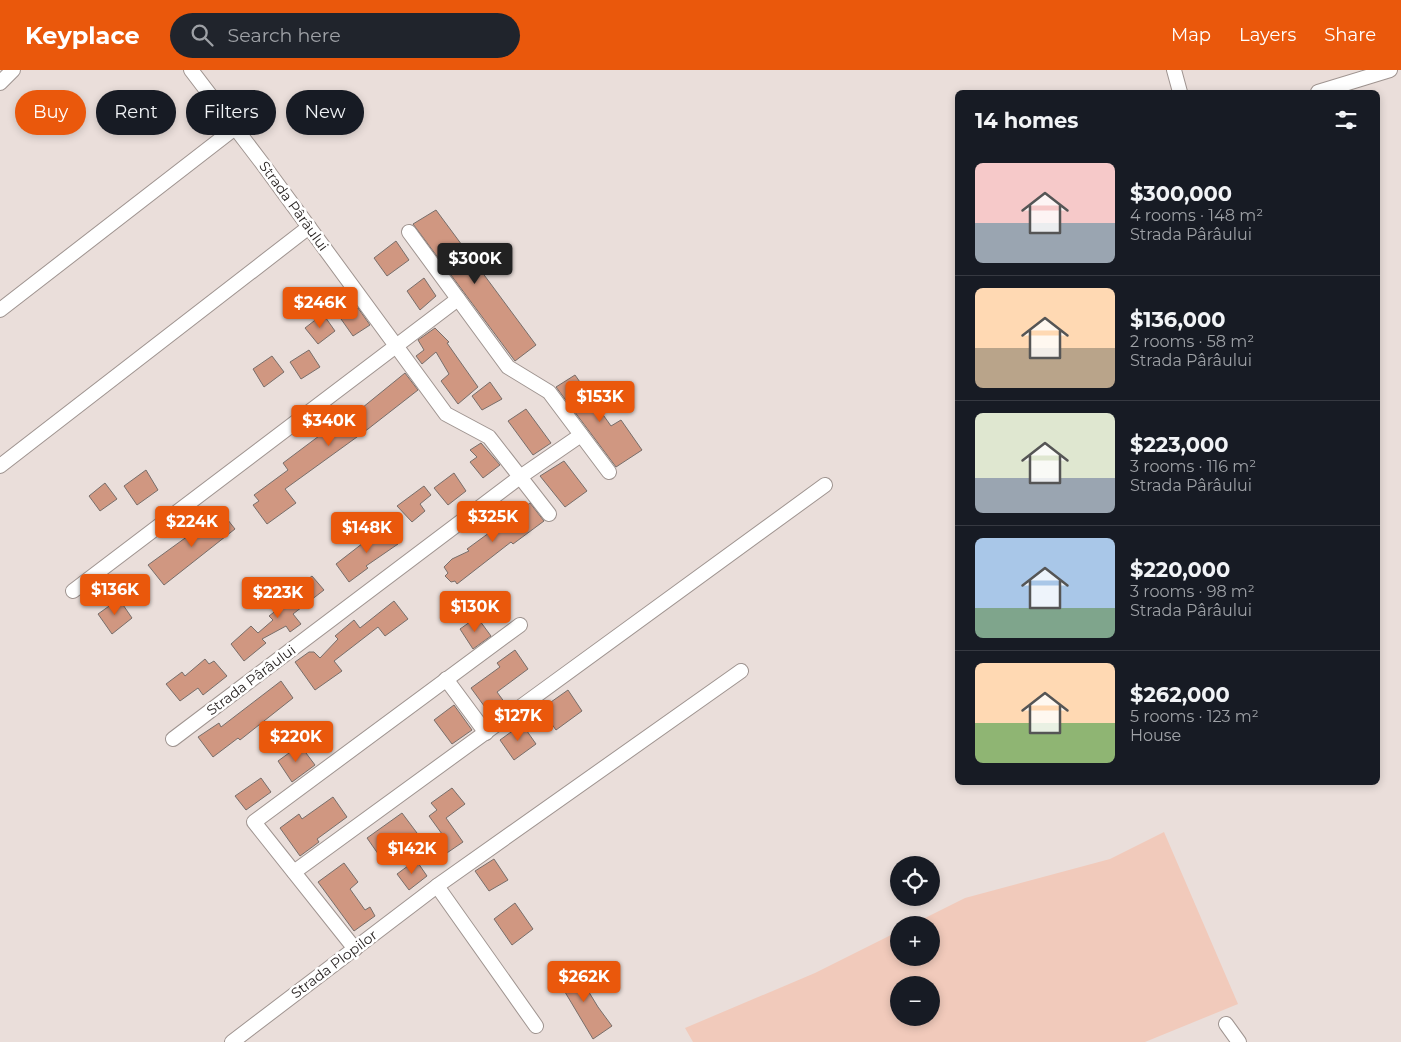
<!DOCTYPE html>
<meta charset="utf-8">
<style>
body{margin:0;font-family:Montserrat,sans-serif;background:#20242c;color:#f1f3f6;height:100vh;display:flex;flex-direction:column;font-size:19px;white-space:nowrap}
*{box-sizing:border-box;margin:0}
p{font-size:16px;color:#9ea1a6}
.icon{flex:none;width:28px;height:28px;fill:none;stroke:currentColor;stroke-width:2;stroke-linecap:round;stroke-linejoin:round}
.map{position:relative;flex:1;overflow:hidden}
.panel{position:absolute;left:955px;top:20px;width:425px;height:695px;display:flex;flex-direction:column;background:#171b24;border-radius:8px;box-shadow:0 2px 8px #0003}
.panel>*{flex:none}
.guide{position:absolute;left:15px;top:20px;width:475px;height:45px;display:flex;gap:10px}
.controls{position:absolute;left:890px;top:786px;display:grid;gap:10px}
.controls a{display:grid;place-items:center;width:50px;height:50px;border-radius:50%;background:#171b24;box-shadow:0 2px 8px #0003;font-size:25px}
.price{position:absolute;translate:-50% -42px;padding:0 11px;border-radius:5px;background:#ea580c;color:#fff;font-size:16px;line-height:32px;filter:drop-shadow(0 1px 2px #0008)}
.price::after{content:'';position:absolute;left:50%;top:30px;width:15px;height:11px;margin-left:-8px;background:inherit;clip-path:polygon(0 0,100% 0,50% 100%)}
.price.current{background:#222;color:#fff}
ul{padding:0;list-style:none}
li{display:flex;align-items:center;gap:15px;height:125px;padding:0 20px}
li+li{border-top:1px solid #363941}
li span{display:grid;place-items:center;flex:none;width:140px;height:100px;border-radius:8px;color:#555}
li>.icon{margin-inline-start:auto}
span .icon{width:60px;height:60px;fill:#fffc;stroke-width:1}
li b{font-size:21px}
h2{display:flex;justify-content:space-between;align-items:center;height:60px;padding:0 20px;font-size:21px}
.tag{padding:0 18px;border-radius:22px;background:#171b24;box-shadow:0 2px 8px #0003;font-size:18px;line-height:45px}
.tag.current{background:#ea580c;color:#fff}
header{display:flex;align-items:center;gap:30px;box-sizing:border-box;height:70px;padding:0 25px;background:#ea580c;color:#fff}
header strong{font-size:24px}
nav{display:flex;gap:28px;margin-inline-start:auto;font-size:18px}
.search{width:350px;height:45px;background:#20242c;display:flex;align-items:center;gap:12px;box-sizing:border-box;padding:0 18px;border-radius:28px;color:#9ea1a6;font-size:19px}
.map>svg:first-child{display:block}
</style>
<header>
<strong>Keyplace</strong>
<div class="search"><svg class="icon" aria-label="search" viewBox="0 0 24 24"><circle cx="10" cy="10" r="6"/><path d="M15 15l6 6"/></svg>Search here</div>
<nav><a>Map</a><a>Layers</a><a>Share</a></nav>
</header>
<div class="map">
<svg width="1401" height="972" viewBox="0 0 1401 972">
<rect width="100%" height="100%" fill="#eadeda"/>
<path fill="#f1cabb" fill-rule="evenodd" d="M1164,762L1238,934L1145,972H693L685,958L815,903L899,861V888H931V855H911L965,828L1110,789ZM899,915H931V948H899Z"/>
<g fill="#d09781" stroke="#786e6a">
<path d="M436,140L536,275L515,291L413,154Z"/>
<path d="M396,171L409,190L387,206L374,188Z"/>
<path d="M424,208L436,226L420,240L407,221Z"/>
<path d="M358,238L370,255L353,266L341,249Z"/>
<path d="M323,244L335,261L318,274L305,258Z"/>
<path d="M435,258L449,272L447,273L478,317L458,334L441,311L449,304L436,282L422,294L416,286L424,280L418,270Z"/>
<path d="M309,280L320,297L301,309L290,292Z"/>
<path d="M272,286L284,302L264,317L253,299Z"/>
<path d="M405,303L418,320L368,359L285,419L296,433L267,454L253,435L259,431L254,425L288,400L283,393L335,354L357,342Z"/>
<path d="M575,305L611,356L621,350L642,380L616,397L556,317Z"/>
<path d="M490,312L502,329L482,340L472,326Z"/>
<path d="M526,339L551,373L533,385L508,351Z"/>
<path d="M481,373L500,395L483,408L470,392L477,387L470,380Z"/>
<path d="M564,391L587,421L565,437L540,406Z"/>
<path d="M146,400L158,420L137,435L124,416Z"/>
<path d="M454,403L466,421L448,435L434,418Z"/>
<path d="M105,413L117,429L100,441L89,426Z"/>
<path d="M424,416L431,425L420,434L425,441L412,452L397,436Z"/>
<path d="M530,433L544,451L513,474L511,472L457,514L455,511L451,512L445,506L448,503L444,497L452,489L469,481L467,479Z"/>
<path d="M220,440L235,459L164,515L148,495L203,455L202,453Z"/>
<path d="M385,456L398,474L366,496L368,498L349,512L336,494Z"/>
<path d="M312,506L324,520L293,544L301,554L290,562L286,556L262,569L266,573L244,591L231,574L251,556L258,563L273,550L269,546L294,527L290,523Z"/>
<path d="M119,529L132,548L112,564L98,544Z"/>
<path d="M394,531L408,549L385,566L378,557L334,591L342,601L315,620L295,592L309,582H314L320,588L338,569L335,566L354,550L360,558Z"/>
<path d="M477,547L491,566L473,579L460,559Z"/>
<path d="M515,580L528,599L497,622L505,633L490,644L471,618L500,597L497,593Z"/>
<path d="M205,589L209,594L214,591L227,606L203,625L198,618L180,631L166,614L182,602L185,606Z"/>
<path d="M281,611L293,628L240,670L238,668L213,687L198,667L219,653L221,657Z"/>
<path d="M568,620L582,641L556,660L541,639Z"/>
<path d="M454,635L472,660L452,674L434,650Z"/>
<path d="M522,654L536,674L514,690L500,670Z"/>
<path d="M300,675L315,695L292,712L278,691Z"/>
<path d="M261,708L271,722L246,740L235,726Z"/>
<path d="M452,718L465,734L446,748L463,772L441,787L430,772L442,764L429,746L437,740L431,733Z"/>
<path d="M333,727L347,747L317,769L319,772L300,786L280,758L299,744L302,749Z"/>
<path d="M402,743L417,763L381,788L367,768Z"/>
<path d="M494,789L508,810L489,821L475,801Z"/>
<path d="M416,790L427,806L409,820L397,804Z"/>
<path d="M344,793L358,812L350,819L365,840L370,837L375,846L354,861L318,812Z"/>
<path d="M515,833L533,859L512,875L494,849Z"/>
<path d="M573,896L598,937L612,956L593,969L556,907Z"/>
</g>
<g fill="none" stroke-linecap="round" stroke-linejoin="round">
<defs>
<g id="street">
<path d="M191,0L262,93L446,344L489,367L549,444"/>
<path d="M1174,0L1180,22"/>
<path d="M0,13L13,0"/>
<path d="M1318,22L1390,0"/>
<path d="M409,162L508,297L549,322L609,402"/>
<path d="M0,240L235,58"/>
<path d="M0,396L309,157"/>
<path d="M73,521L458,229"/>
<path d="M446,609L486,663"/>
<path d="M173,669L520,407L581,365"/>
<path d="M294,802L825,415"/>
<path d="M437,816L536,956"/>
<path d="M355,879L254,752L520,555"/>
<path d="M1226,954L1239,972"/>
<path d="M232,972L437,816L741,601"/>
</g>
</defs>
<use href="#street" stroke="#9f9490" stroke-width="16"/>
<use href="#street" stroke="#fff" stroke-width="14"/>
</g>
<g text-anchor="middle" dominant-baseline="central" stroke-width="5" stroke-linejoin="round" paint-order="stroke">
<g font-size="14" fill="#2a2524" stroke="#fff">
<text transform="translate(294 136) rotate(54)">Strada Pârâului</text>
<text transform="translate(251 610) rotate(-37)">Strada Pârâului</text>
<text transform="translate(334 894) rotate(-37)">Strada Plopilor</text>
</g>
</g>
</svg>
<div class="controls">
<a><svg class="icon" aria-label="locate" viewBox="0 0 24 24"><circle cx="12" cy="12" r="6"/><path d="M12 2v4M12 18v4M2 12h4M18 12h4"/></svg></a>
<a>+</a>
<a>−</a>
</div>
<b class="price current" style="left:475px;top:215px">$300K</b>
<b class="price" style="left:320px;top:259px">$246K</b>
<b class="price" style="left:600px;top:353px">$153K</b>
<b class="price" style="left:329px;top:377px">$340K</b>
<b class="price" style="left:493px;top:473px">$325K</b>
<b class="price" style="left:192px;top:478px">$224K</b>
<b class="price" style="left:367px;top:484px">$148K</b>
<b class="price" style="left:115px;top:546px">$136K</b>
<b class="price" style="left:278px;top:549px">$223K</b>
<b class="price" style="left:475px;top:563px">$130K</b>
<b class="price" style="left:518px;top:672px">$127K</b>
<b class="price" style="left:296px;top:693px">$220K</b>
<b class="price" style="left:412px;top:805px">$142K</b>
<b class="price" style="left:584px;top:933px">$262K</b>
<div class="guide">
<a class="tag current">Buy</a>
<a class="tag">Rent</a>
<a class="tag">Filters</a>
<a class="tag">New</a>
</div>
<section class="panel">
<h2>14 homes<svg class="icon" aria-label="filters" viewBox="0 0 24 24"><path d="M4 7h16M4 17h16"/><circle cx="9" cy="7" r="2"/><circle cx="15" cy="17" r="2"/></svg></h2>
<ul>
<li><span style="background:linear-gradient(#f6c9c9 60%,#9aa5b1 0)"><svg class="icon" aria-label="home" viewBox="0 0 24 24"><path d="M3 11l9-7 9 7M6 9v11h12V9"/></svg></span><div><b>$300,000</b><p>4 rooms · 148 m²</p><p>Strada Pârâului</p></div></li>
<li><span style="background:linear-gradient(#ffd9b3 60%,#b9a48a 0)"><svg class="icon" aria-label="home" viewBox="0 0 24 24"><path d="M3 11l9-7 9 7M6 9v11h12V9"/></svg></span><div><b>$136,000</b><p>2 rooms · 58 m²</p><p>Strada Pârâului</p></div></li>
<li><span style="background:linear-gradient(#dfe7d0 65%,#9aa5b1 0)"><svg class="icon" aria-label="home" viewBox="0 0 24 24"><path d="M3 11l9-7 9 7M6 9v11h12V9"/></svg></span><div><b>$223,000</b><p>3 rooms · 116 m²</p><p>Strada Pârâului</p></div></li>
<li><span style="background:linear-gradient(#a9c7e8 70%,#7fa58c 0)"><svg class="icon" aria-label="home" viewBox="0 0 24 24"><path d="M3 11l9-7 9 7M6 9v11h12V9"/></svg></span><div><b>$220,000</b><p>3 rooms · 98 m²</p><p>Strada Pârâului</p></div></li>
<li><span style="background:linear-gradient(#ffd9b3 60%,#8fb573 0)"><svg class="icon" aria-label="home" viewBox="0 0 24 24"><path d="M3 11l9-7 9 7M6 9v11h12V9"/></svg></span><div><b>$262,000</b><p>5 rooms · 123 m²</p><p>House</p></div></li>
</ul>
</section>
</div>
